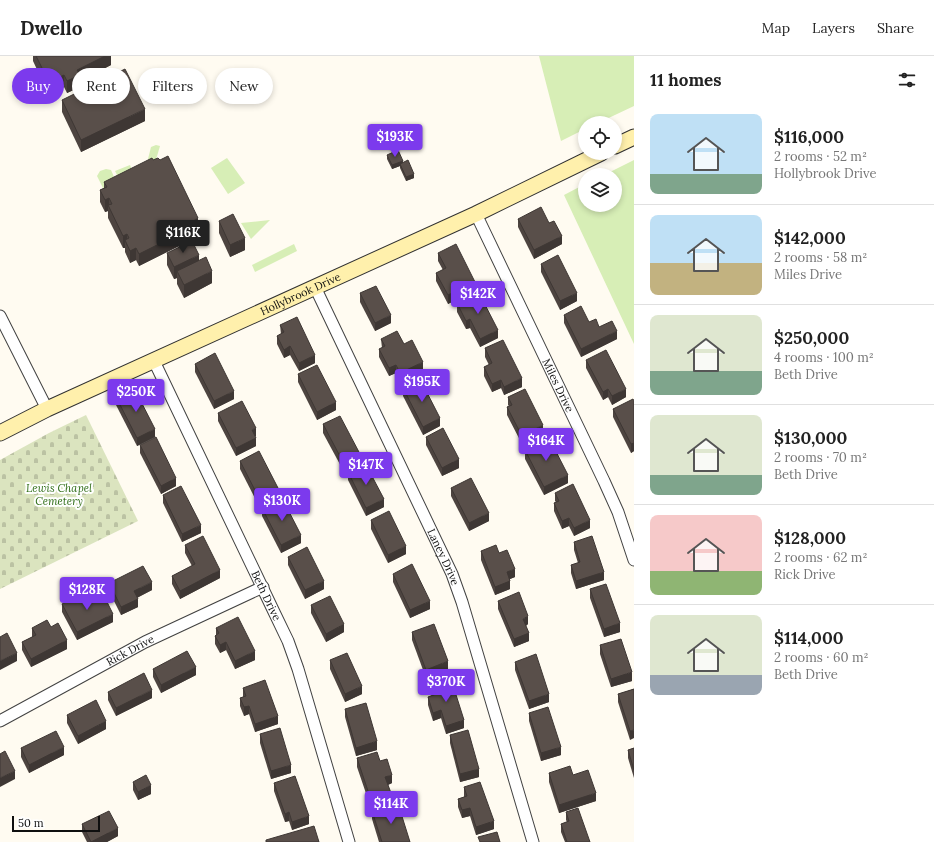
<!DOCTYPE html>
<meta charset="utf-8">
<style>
body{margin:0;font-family:Lora,serif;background:#f6f6f6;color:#222;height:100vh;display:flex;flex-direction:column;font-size:15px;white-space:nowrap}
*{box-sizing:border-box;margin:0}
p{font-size:13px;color:#767676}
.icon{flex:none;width:22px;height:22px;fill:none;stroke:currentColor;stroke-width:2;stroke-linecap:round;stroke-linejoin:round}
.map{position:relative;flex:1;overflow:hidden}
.panel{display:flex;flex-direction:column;background:#fff;width:300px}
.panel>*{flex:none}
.top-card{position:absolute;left:12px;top:12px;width:380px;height:36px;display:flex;gap:8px}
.tools{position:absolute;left:578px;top:60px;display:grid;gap:8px}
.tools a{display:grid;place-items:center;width:44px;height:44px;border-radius:50%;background:#fff;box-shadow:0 2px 6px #0003;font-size:20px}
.scale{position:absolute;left:12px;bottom:10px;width:88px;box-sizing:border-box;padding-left:4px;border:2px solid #0f0f0f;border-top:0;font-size:11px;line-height:14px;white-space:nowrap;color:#0f0f0f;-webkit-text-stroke:3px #fff;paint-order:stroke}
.price{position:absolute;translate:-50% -34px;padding:0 9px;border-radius:4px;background:#7c3aed;color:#fff;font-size:13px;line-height:26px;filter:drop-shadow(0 1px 2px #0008)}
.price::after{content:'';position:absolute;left:50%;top:24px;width:12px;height:9px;margin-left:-6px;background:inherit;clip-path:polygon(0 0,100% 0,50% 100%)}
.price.on{background:#222;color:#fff}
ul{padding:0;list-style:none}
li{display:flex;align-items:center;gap:12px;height:100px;padding:0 16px}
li+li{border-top:1px solid #e0e0e0}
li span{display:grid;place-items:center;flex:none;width:112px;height:80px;border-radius:8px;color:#555}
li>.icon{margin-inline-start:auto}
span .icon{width:48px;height:48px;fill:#fffc;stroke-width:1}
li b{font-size:17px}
h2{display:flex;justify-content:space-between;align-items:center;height:48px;padding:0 16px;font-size:17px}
.pill{padding:0 14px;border-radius:18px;background:#fff;box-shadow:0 2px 6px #0003;font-size:14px;line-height:36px}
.pill.on{background:#7c3aed;color:#fff}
header{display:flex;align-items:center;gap:24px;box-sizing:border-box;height:56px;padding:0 20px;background:#fff;border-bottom:1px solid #e0e0e0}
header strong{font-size:19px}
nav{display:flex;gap:22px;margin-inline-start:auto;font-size:14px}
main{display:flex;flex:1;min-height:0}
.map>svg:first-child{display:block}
</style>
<header>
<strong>Dwello</strong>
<nav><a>Map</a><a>Layers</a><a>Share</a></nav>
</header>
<main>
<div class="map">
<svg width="634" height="786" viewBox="0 0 634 786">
<defs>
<pattern id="cemetery-stones" width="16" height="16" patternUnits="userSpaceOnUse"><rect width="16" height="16" fill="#dbe4bf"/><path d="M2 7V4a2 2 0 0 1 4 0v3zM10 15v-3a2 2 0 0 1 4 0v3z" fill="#bbc2a3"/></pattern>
</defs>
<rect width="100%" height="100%" fill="#fffbf1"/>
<path fill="url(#cemetery-stones)" d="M86,359L138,465L0,533V404L49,377Z"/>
<g fill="#d7eeb6">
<path d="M539,0H634V50L598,67H585V73L561,85Z"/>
<path d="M156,89L160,90L155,107L151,106L148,103L151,91Z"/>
<path d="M227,102L245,127L228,138L211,112Z"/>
<path d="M634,104V288L564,139L585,128V149H615V119H604Z"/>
<path d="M130,109L135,121L121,127L115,115Z"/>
<path d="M106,113L111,114L118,130L105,136L97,120L100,115Z"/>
<path d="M270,164L251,183L241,167Z"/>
<path d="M294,188L297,195L255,216L252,209Z"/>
</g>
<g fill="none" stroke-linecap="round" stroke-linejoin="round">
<defs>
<g id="street">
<path id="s1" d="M476,158L604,425L618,456L634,504"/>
<path id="s2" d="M315,231L452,518L462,546L533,786"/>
<path d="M0,260L47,353"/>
<path id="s3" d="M154,305L275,558L288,585L298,613L349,786"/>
<path id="s4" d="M0,665L145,586L263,531"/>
</g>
<g id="secondary">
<path d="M615,90L634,81"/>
<path id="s5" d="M0,377L47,353L476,158L601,97"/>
</g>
</defs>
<use href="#street" stroke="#424242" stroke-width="13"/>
<use href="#secondary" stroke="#313131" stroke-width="17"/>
<use href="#street" stroke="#fff" stroke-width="11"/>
<use href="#secondary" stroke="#fff0ac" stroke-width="15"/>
</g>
<g fill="#4d4440">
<path d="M33,0H111V9L80,25V31L67,37L64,31L49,39L33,5Z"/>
<path d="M62,44L145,65L81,96L62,56Z"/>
<path d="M387,73L398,84L392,86L387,77Z"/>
<path d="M387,99L403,106L414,122L406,125L400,112V110L392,113L387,103Z"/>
<path d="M104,126L198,174L190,178V181L187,182V186L139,210L136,204L130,207L125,196V192H123L108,162V155L105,156L100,146V134L104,132Z"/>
<path d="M518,163L549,167L562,188L534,203L518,171Z"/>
<path d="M219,165L245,194L230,201L219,177Z"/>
<path d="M167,197L199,204L212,227L184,242L177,228V222L174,223L167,209Z"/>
<path d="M438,197L475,234L448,248L436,225V217L443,214L438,205Z"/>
<path d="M541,208L577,245L560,254L541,216Z"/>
<path d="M360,237L391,267L375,275L360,246Z"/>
<path d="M457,247L498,282L480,291L470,272L466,273L457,256Z"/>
<path d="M564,259L589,266L599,271L617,283L581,301L564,267Z"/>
<path d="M280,269L315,307L299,315L290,299L284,302L277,288V280L281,278Z"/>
<path d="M381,283L404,288L423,314L400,325L396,317L389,320L379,301V293L382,292Z"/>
<path d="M485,292L522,331L504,339L501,332L492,336L484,320V311L489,309L485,301Z"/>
<path d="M586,304L626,341L612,349L608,341L603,344L586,312Z"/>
<path d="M195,308L234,343L214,353L195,316Z"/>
<path d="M298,318L336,354L317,364L298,326Z"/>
<path d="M403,332L440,370L423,379L403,340Z"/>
<path d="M116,341L155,381L137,390L116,349Z"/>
<path d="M508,341L543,377L522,388L507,359V351L509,350L508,349Z"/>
<path d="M634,345V395L631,397L613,361V353Z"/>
<path d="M218,357L256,380H255L256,390L236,400L218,365Z"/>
<path d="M323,368L360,406L343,414L323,377Z"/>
<path d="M426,381L459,412L442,420L426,389Z"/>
<path d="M140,389L176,430L161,438L140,397Z"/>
<path d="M525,394L568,427L544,439L525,403Z"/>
<path d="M240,405L278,440L259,450L240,413Z"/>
<path d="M348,416L384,451L366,460L348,424Z"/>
<path d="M451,432L489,465L469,475L451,440Z"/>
<path d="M555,437L590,472L574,480L569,470L562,473L554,455V447L556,446L555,445Z"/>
<path d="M163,439L201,477L182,486L163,447Z"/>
<path d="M262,452L301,487L281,497L262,460Z"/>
<path d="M371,464L406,498L388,507L371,473Z"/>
<path d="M574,486L604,524L576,533L571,517V509L578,507L574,494Z"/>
<path d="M185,489L220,522L180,543L172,528V520L192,510L185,497Z"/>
<path d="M481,495L499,497L515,521L510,523V533L495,539L481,504Z"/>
<path d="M288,501L324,533L305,543L288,509Z"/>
<path d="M393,518L430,553L410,562L393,526Z"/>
<path d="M109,527L152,534L137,542L138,551L121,559L109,535Z"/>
<path d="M590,533L620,576L604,581L590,542Z"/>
<path d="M498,545L528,568L526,570L529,585L514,591L498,553Z"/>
<path d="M87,546L113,566L77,584L62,556V548Z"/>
<path d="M311,549L344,576L326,586L311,557Z"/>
<path d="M51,571L67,593L31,611L22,594V586L32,581V572Z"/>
<path d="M216,572L255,604L235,613L226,594L220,597L215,588V580L216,579Z"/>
<path d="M412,576L448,614L426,622L412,584Z"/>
<path d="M600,589L632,625L611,631L600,598Z"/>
<path d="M330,604L362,638L345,646L330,613Z"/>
<path d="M515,606L549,646L529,653L515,614Z"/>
<path d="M153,613L196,619L161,637L153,621Z"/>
<path d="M433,629L464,672L446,678L441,662L433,665L428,649V641L434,639Z"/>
<path d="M243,632L278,668L255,676L249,658L244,660L240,650V642L243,641Z"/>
<path d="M634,633L630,684L618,646V638Z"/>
<path d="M108,636L152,642L116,660L108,644Z"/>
<path d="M345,653L377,694L356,700L345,661Z"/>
<path d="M529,657L561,699L541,705L529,665Z"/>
<path d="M67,659L106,673L78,688L67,667Z"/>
<path d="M260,678L291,717L271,723L260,687Z"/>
<path d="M450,679L479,721L460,726L450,687Z"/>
<path d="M21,692L64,699L29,717L21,701Z"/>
<path d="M634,692V722L628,702V694Z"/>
<path d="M357,702L380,705L392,727L388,729L391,745L371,752L357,711Z"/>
<path d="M549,717L573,719L596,745L559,757L549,726Z"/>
<path d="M133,726L151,738L138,744L133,734Z"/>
<path d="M274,727L309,768L292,774L289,765L285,766L274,735Z"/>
<path d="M464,731L494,773L476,779L470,760L462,762L458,751V743L464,741Z"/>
<path d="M372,755H396L410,786H379L372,763Z"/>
<path d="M566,756L590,786H565L561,776V768L567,766L566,764Z"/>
<path d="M82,768L118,780L107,786H87L82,776Z"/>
</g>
<g fill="#3e3734">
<path d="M105,0H111V9L80,25V31L67,37V25L77,14Z"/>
<path d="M64,19V31L49,39V26Z"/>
<path d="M145,53V65L81,96V84Z"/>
<path d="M398,79V84L392,86V82Z"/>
<path d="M403,105V109L400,108V110L392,113V109Z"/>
<path d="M414,118V122L406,125V121Z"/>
<path d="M109,142V151L108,149V155L105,156V144Z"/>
<path d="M198,162V174L190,178V181L187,182V186L139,210V198L185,171L189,167Z"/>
<path d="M127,178V190L125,184V192H123V180Z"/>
<path d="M562,180V188L534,203V194Z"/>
<path d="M245,182V194L230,201V189Z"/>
<path d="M136,192V204L130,207V195Z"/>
<path d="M199,199V211L177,215V222L174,223V211Z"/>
<path d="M212,215V227L184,242V229Z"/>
<path d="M475,226V234L448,248V239Z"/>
<path d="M577,237V245L560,254V245Z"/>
<path d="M391,259V267L375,275V267Z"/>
<path d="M470,263V272L466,273V265Z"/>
<path d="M498,274V282L480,291V283Z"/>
<path d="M617,275V283L581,301V293Z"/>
<path d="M290,290V299L284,302V294Z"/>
<path d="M315,299V307L299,315V307Z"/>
<path d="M423,306V314L400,325V317Z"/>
<path d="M396,309V317L389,320V312Z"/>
<path d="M522,322V331L504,339V331Z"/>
<path d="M501,324V332L492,336V328Z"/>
<path d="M608,333V341L603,344V336Z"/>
<path d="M626,333V341L612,349V340Z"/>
<path d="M234,335V343L214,353V345Z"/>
<path d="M336,346V354L317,364V356Z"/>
<path d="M440,362V370L423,379V371Z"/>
<path d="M543,369V377L522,388V380Z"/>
<path d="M256,372V380L252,382V374Z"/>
<path d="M155,373V381L137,390V382Z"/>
<path d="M256,382V390L236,400V392Z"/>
<path d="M634,387V395L631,397V388Z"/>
<path d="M360,398V406L343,414V406Z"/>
<path d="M459,403V412L442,420V412Z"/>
<path d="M568,419V427L544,439V431Z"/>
<path d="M176,422V430L161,438V430Z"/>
<path d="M278,432V440L259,450V442Z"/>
<path d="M384,443V451L366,460V452Z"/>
<path d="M489,457V465L469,475V467Z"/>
<path d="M569,462V470L562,473V465Z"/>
<path d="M590,464V472L574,480V472Z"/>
<path d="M201,469V477L182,486V478Z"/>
<path d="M301,479V487L281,497V489Z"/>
<path d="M406,490V498L388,507V499Z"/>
<path d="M515,513V521L507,524V516Z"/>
<path d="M220,514V522L180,543V535Z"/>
<path d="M604,516V524L576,533V525Z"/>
<path d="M324,525V533L305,543V534Z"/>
<path d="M510,525V533L495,539V531Z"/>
<path d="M152,526V534L134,543V535Z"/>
<path d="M138,543V551L121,559V551Z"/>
<path d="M430,545V553L410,562V554Z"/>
<path d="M113,558V566L77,584V576Z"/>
<path d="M528,560V568L523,571V563Z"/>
<path d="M620,567V576L604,581V573Z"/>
<path d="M344,568V576L326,586V578Z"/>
<path d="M529,577V585L514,591V583Z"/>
<path d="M67,584V593L31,611V603Z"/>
<path d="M226,586V594L220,597V589Z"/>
<path d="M255,595V604L235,613V605Z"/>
<path d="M17,597V605L0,614V605Z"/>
<path d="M448,605V614L426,622V614Z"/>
<path d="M196,611V619L161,637V629Z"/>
<path d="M632,616V625L611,631V623Z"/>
<path d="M362,630V638L345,646V638Z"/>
<path d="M152,634V642L116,660V652Z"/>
<path d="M549,638V646L529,653V645Z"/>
<path d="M249,650V658L244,660V651Z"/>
<path d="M441,654V662L433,665V657Z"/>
<path d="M278,660V668L255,676V668Z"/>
<path d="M464,664V672L446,678V670Z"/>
<path d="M106,665V673L78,688V680Z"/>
<path d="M634,674V682L630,684V675Z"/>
<path d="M377,685V694L356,700V692Z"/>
<path d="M64,691V699L29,717V709Z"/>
<path d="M561,691V699L541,705V697Z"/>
<path d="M291,709V717L271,723V715Z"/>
<path d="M479,713V721L460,726V718Z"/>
<path d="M15,715V723L0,731V722Z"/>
<path d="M392,719V727L385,730V721Z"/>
<path d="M151,729V738L138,744V736Z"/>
<path d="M391,737V745L371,752V744Z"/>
<path d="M596,737V745L559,757V749Z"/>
<path d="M470,752V760L462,762V754Z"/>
<path d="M289,756V765L285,766V758Z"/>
<path d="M309,760V768L292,774V766Z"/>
<path d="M494,765V773L476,779V771Z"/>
<path d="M118,772V780L107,786H91Z"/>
</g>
<g fill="#594f4a" stroke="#3e3734">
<path d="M36,0H105L77,14L80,19L67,25L64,19L49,26Z"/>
<path d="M125,13L145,53L81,84L62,44Z"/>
<path d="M393,70L398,79L392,82L387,73Z"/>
<path d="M398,94L403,105L392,109L387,99Z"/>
<path d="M168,100L198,162L189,167L190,169L185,171L187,174L139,198L136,192L130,195L125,184L129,182L127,178L123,180L108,149L112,148L109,142L105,144L100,134L107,131L104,126L152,102L153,104L158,102L160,104Z"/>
<path d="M408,104L414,118L406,121L400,108Z"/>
<path d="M541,151L549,167L554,165L562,180L534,194L518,163Z"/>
<path d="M233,158L245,182L230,189L219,165Z"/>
<path d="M192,185L199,199L174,211L167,197Z"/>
<path d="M456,188L475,226L448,239L436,217L446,212L438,197Z"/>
<path d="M558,199L577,237L560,245L541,208Z"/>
<path d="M206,201L212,215L184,229L177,215Z"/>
<path d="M376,230L391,259L375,267L360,237Z"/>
<path d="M479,237L498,274L480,283L470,263L466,265L457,247Z"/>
<path d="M581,250L589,266L596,263L599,271L612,265L617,275L581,293L564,259Z"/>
<path d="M297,261L315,299L299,307L290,290L284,294L277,280L284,276L280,269Z"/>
<path d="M397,275L404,288L412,284L423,306L400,317L396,309L389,312L379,293L385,290L381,283Z"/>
<path d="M503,284L522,322L504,331L501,324L492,328L484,311L492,307L485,292Z"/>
<path d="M606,294L626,333L612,340L608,333L603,336L586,304Z"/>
<path d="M215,297L234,335L214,345L195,308Z"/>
<path d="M317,309L336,346L317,356L298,318Z"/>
<path d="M420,323L440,362L423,371L403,332Z"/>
<path d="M134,332L155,373L137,382L116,341Z"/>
<path d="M525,333L543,369L522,380L507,351L512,349L508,341Z"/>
<path d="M633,343L634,345V387L631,388L613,353Z"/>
<path d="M242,345L256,372L252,374L256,382L236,392L218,357Z"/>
<path d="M340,360L360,398L343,406L323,368Z"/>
<path d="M443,372L459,403L442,412L426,381Z"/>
<path d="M156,381L176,422L161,430L140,389Z"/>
<path d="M549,382L568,419L544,431L525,394Z"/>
<path d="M259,395L278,432L259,442L240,405Z"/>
<path d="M365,407L384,443L366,452L348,416Z"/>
<path d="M471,422L489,457L469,467L451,432Z"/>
<path d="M573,428L590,464L574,472L569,462L562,465L554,447L559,445L555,437Z"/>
<path d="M181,430L201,469L182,478L163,439Z"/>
<path d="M282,442L301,479L281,489L262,452Z"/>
<path d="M389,455L406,490L388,499L371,464Z"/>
<path d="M203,480L220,514L180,535L172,520L195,508L185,489Z"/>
<path d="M592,480L604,516L576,525L571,509L580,506L574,486Z"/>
<path d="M496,489L499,497L507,494L515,513L507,516L510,525L495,531L481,495Z"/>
<path d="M307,491L324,525L305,534L288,501Z"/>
<path d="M412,508L430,545L410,554L393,518Z"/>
<path d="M143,510L152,526L134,535L138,543L121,551L109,527Z"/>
<path d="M606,528L620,567L604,573L590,533Z"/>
<path d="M519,536L528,560L523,563L529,577L514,583L498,545Z"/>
<path d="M83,538L87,546L103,538L113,558L77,576L62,548Z"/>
<path d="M330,540L344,568L326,578L311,549Z"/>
<path d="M238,561L255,595L235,605L226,586L220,589L215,580L219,577L216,572Z"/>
<path d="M47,564L51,571L58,567L67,584L31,603L22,586L36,579L32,572Z"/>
<path d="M434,568L448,605L426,614L412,576Z"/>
<path d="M7,577L17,597L0,605V581Z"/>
<path d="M621,583L632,616L611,623L600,589Z"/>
<path d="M187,595L196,611L161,629L153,613Z"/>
<path d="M347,597L362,630L345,638L330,604Z"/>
<path d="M536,598L549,638L529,645L515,606Z"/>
<path d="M144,617L152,634L116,652L108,636Z"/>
<path d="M451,623L464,664L446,670L441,654L433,657L428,641L436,638L433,629Z"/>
<path d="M265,624L278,660L255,668L249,650L244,651L240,642L246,640L243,632Z"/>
<path d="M634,633V674L630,675L618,638Z"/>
<path d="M96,644L106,665L78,680L67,659Z"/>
<path d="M366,647L377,685L356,692L345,653Z"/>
<path d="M548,651L561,691L541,697L529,657Z"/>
<path d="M280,672L291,709L271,715L260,678Z"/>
<path d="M468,674L479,713L460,718L450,679Z"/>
<path d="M56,675L64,691L29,709L21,692Z"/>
<path d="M634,692V714L628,694Z"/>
<path d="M5,695L15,715L0,722V698Z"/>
<path d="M377,696L380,705L387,703L392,719L385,721L391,737L371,744L357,702Z"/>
<path d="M570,710L573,719L588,714L596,737L559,749L549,717Z"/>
<path d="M146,719L151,729L138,736L133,726Z"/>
<path d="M295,720L309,760L292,766L289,756L285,758L274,727Z"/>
<path d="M480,726L494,765L476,771L470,752L462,754L458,743L467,740L464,731Z"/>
<path d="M394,748L396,755L400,754L410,786H382L372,755Z"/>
<path d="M578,752L590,786H567L561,768L569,765L566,756Z"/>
<path d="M109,755L118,772L91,786L82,768Z"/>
<path d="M314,770L319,786H266V784Z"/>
<path d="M497,776L500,786H480L478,781Z"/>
</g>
<g text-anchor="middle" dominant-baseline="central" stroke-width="4" stroke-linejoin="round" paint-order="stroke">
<g font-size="11" fill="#0f0f0f" stroke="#fff">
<text stroke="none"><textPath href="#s5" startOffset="331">Hollybrook Drive</textPath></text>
<text stroke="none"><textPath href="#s1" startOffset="190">Miles Drive</textPath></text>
<text stroke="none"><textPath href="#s2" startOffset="299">Laney Drive</textPath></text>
<text stroke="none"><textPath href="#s3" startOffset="260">Beth Drive</textPath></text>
<text stroke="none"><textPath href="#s4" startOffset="148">Rick Drive</textPath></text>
</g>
<g font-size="11" font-style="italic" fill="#306e18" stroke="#fff">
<text x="59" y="432">Lewis Chapel<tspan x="59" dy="13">Cemetery</tspan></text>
</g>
</g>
</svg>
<div class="tools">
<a><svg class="icon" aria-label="locate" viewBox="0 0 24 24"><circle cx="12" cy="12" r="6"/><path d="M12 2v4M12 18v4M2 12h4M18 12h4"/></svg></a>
<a><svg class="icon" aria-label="layers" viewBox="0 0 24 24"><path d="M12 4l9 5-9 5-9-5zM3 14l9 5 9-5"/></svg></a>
</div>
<div class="scale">50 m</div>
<b class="price" style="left:395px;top:102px">$193K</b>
<b class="price on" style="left:183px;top:198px">$116K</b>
<b class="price" style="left:478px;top:259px">$142K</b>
<b class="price" style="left:422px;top:347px">$195K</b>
<b class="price" style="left:136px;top:357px">$250K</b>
<b class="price" style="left:546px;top:406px">$164K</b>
<b class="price" style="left:366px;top:430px">$147K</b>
<b class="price" style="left:282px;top:466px">$130K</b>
<b class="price" style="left:87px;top:555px">$128K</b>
<b class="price" style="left:446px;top:647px">$370K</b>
<b class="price" style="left:391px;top:769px">$114K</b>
<div class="top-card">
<a class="pill on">Buy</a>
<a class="pill">Rent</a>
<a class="pill">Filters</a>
<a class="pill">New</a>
</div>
</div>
<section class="panel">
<h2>11 homes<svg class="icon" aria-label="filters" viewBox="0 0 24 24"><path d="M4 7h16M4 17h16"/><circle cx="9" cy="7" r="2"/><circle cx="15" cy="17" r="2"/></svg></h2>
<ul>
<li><span style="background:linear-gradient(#bfe0f5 75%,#7fa58c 0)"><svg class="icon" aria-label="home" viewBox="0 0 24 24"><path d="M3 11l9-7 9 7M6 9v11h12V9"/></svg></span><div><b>$116,000</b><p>2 rooms · 52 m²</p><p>Hollybrook Drive</p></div></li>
<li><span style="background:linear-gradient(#bfe0f5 60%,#c2b280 0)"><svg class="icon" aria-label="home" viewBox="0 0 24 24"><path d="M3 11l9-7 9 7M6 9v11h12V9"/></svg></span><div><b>$142,000</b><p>2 rooms · 58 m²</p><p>Miles Drive</p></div></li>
<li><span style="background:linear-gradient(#dfe7d0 70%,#7fa58c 0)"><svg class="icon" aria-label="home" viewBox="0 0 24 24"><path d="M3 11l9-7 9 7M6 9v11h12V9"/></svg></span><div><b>$250,000</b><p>4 rooms · 100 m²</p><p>Beth Drive</p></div></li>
<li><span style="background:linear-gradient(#dfe7d0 75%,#7fa58c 0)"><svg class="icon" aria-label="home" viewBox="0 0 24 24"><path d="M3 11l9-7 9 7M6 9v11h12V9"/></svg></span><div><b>$130,000</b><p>2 rooms · 70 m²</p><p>Beth Drive</p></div></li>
<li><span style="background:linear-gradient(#f6c9c9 70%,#8fb573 0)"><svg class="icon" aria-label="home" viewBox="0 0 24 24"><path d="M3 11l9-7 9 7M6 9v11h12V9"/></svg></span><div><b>$128,000</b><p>2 rooms · 62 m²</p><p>Rick Drive</p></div></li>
<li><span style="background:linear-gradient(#dfe7d0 75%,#9aa5b1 0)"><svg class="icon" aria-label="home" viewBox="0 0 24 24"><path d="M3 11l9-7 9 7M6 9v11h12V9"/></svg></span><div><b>$114,000</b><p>2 rooms · 60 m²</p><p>Beth Drive</p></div></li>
</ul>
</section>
</main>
